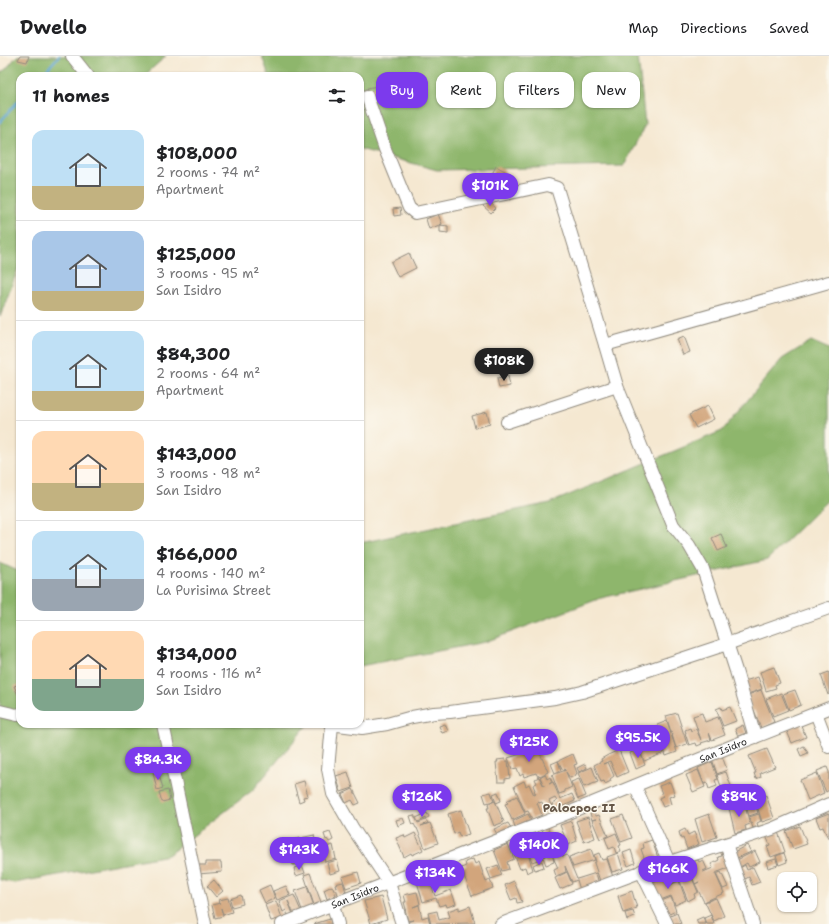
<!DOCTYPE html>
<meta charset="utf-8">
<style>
body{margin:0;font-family:"Shantell Sans",sans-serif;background:#f6f6f6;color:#202124;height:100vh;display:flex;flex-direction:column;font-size:15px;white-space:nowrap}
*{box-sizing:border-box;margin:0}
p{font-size:13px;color:#757577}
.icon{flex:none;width:22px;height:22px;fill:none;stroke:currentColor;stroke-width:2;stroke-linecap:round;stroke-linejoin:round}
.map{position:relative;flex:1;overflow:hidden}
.drawer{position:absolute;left:16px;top:16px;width:348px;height:656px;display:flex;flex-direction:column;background:#fff;border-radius:12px;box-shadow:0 1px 3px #0004}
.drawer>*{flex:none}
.banner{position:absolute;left:376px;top:16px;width:380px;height:36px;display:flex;gap:8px}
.fabs{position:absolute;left:777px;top:816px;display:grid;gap:8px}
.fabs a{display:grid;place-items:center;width:40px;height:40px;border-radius:8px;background:#fff;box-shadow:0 1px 3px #0004;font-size:20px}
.price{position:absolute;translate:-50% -34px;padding:0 9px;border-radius:14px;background:#7c3aed;color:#fff;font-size:13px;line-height:26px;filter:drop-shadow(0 1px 2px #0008)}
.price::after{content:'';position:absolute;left:50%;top:24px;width:12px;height:9px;margin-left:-6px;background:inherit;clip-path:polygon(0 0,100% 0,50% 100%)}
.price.on{background:#222;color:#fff}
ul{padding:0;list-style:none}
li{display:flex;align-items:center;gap:12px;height:100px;padding:0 16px}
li+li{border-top:1px solid #e0e0e0}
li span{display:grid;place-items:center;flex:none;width:112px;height:80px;border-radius:12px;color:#555}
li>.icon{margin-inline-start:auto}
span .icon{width:48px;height:48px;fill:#fffc;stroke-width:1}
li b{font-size:17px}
h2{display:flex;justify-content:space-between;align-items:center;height:48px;padding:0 16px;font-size:17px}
.pill{padding:0 14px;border-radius:12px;background:#fff;box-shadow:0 1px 3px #0004;font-size:14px;line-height:36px}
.pill.on{background:#7c3aed;color:#fff}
header{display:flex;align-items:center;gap:24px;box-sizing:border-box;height:56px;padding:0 20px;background:#fff;border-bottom:1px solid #e0e0e0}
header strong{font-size:19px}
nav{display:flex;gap:22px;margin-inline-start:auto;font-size:14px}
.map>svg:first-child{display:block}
</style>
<header>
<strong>Dwello</strong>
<nav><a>Map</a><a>Directions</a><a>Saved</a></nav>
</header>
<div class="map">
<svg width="829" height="868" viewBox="0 0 829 868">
<rect width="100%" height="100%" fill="#fbf7ec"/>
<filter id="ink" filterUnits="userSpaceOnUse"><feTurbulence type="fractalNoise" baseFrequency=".025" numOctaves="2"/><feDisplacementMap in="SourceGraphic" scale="8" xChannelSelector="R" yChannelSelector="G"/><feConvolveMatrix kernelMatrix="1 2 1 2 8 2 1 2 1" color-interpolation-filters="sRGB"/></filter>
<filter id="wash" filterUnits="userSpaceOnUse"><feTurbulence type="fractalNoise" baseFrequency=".012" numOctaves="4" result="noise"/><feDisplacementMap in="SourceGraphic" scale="16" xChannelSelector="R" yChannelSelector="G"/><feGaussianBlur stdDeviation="0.9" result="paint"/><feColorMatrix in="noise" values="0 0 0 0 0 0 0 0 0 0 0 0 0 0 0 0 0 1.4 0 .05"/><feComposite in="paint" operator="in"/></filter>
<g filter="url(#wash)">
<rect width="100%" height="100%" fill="#f5e8d1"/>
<g fill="#8eb66c" stroke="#5c704c">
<path d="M17,0H166L144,20H20V207L0,261V17L6,13Z"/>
<path d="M262,0H638L645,69L624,110L437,114L360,93V20H269Z"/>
<path d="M811,285L829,293V443L767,504L601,542L485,586L360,610V487L550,447L722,375L782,303Z"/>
<path d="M0,507L20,516V668H308L253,734L168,799L14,827L0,824Z"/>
</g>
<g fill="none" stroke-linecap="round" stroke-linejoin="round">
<g stroke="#5da4d3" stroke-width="2.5">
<path d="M41,20L59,0"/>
<path d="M0,66L20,43"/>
</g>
</g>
<g id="blocks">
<g fill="#d2a57c">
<path d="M20,0H29L27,6L18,4Z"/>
<path d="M378,30L380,39L369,41L367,32Z"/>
<path d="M496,110L505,115L502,123L492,118Z"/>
<path d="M488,145L496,152L491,157L483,150Z"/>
<path d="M400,152L401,159L394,160L393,153Z"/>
<path d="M438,158L442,168L429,173L426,163Z"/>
<path d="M440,169L448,170V177L440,176Z"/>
<path d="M409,197L416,212L398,221L391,206Z"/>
<path d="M684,280L690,296L683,299L677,283Z"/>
<path d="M508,320L510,330L499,332L497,322Z"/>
<path d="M708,350L714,363L696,372L689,359Z"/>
<path d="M487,356L490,368L475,372L472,360Z"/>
<path d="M721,478L727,491L718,495L712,482Z"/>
<path d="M774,611L780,627L775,629L776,632L766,635L760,616Z"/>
<path d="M829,616V638L828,639L821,619Z"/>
<path d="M758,621L762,633L745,639L741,626Z"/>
<path d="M20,628V638L18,639L14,630Z"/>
<path d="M761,634L774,666L761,672L754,654L751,656L748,639Z"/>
<path d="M795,634L801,649L789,654L783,638Z"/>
<path d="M781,637L788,654L773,660L766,643Z"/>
<path d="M721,651L722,654L730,651L736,665L723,670L716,653Z"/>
<path d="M677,657L687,688L676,692L666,660Z"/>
<path d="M702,657L705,666L718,661L725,679L712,684L709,677L711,684L701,687L702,688L697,690L696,687L689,689L685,677H686L685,674L690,672L691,675L696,673L701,684L693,660Z"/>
<path d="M667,665L677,696L666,700L657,669Z"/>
<path d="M800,667L806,681L792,687L786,673Z"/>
<path d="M445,668L448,675L442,677L439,670Z"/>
<path d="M743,669L746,677L738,680L735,673Z"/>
<path d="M644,676L648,687L640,691L635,679Z"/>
<path d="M660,685L664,697L644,705L639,692Z"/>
<path d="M537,690L548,716L540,720L539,719L538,721L536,717L524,721L523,718L520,720L517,712L512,713L508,702L527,696L526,694Z"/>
<path d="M804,690L808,697L801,700L798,693Z"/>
<path d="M639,693L645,709L636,713L630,697Z"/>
<path d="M767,693L775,711L760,717L761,721L756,723L754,717H756L749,700Z"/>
<path d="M619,694L628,716L617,721L610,705L603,708L608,706L614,720L610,723L611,725L605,728L604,725L601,726L594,709L602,705L601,703L608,699Z"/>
<path d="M573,698L577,708L574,709L577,717L576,718V719L570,722L566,716L572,731L565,734V736L559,738L552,719L566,714L565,713L563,714L558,705Z"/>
<path d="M722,700L727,714L717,718L712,703Z"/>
<path d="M505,703V705H508L510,722L505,723V726H498L496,706H498L497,704Z"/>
<path d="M558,705L561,714L555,717L551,708Z"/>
<path d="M712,706L718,723L715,724L717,730L709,733L707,727L704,728L698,712Z"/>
<path d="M585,708L587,712L579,716L577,712Z"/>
<path d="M592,711L598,726L584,731L578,717Z"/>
<path d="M827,711L829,716V734L826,736L817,715Z"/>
<path d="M698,714L705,731L693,736L686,719Z"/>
<path d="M158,716L163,732L157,734L153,717Z"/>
<path d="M348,716L353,732L341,736L336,720Z"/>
<path d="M726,716L732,733L723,736L717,719Z"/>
<path d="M817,717L824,737L808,744L800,724Z"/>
<path d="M545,718L547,723L550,721L552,726L549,728L553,726L560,743L572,738L575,745L554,754L552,748L557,745L555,742L549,745L553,752L546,755L542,746L539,747V746L537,747L542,759L532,763L528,755L525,756L514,730L524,725L526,730L529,728L534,739L536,738L534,735L535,734L533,729L537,727L535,723L539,721L544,730L540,721Z"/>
<path d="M579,723L586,740L578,743L571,726Z"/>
<path d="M304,725L308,740L303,741L304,744L299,746L294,728Z"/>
<path d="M670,726L675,739L669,741L671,748L663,751L659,742L663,740L659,730Z"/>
<path d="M353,733L360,747L355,749L352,744L346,747L342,738Z"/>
<path d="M734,733L736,738L741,736L744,746L726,752L722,737Z"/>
<path d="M168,734L170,744L162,746L159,736Z"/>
<path d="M491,736L494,745L486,747L483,738Z"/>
<path d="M498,736L501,745L496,747L493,738Z"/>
<path d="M766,739L774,762L762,766L755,743Z"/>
<path d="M517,740L525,758L512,764L505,748L508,747L506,745Z"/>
<path d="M754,744L758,757L749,760L745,747Z"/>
<path d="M495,745L504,766L494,770L487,752H489L488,748Z"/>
<path d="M744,747L750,768L745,770L746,774L735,777L729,752Z"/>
<path d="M461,754L469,778L460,781L458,776L454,778L448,758Z"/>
<path d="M594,756L596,760L599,759L608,780L600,783L592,764L596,763L592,764L590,757Z"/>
<path d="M427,757L429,761L418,766L416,762Z"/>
<path d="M829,757V782H828L823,771L820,772L816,762Z"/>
<path d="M528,758L531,764L515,771L513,765Z"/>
<path d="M709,758L717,781L702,786L695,763Z"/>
<path d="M759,758L761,765L757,767L758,770L753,772L749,761Z"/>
<path d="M414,759L418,767L426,764L428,767L421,770L430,767L438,787L425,792L417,772H416L414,768L413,769L410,760Z"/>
<path d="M623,759L632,782L621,786L612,763Z"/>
<path d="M588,761L595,782L584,786L576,765Z"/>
<path d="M403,762L405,767L398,770L396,764Z"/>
<path d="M571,765L577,785L568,789L560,769Z"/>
<path d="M508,767L511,772L497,778L494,773Z"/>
<path d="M547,770L551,778L545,781L541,772Z"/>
<path d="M800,770L807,788L793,793L786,775Z"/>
<path d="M685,773L688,779L694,776L699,788L687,793L683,782L681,783L679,776Z"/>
<path d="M330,776L333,784L329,786L327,783L326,784L324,778Z"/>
<path d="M778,776L785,796L771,801L767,790L770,789L766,780Z"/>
<path d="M415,777L423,794L412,799L411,797L404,801L396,782L404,779L405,782Z"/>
<path d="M616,777L621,789L619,790L621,795L616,797L614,791L609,793L605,782Z"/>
<path d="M543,778L545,784L534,789L545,785L550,797L542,800L543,802L532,806L523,783L532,780L533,784L536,783L535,781Z"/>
<path d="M314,779L317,791L311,793L309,787L299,789L304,807L293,809L287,785Z"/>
<path d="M555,780L558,790L549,794L545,783Z"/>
<path d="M652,784L658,802L646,807L641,793L644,792L643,787Z"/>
<path d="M524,785L533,814L527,817L525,811L520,813L511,790Z"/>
<path d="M508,788L514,803L507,806L509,813L502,815L494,794Z"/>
<path d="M333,789L336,803L325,806L321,792Z"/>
<path d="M747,789L751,796L737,802L734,796Z"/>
<path d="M560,791L563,801L567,799L577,823L596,817L599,828L580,834L577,824L572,826L565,810L566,816L556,820L554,814L558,812L553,801L554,806L546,809L543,801L551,797L550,794Z"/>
<path d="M726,792L729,812L715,817L724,837L704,846L695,828L699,826L695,828L687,808L698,804L699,806L703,804L707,813L703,815V816L713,812L711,808L719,804L718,801L722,800L720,794Z"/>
<path d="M591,793L595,804L573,811L569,801Z"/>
<path d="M631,794L635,807L628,810L623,797Z"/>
<path d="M755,795L760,806L749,811L747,807L740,811L737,804Z"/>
<path d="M599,797L602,804L607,803L614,824L601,828L594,807L596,806L594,799Z"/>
<path d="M618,797L623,813L612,816L607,801Z"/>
<path d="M784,797L787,806L779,809L776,800Z"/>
<path d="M473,803L475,808L479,806L486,826L490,824L493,832L472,840L461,812L466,810L465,806Z"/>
<path d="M776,803L778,809L768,812L766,806Z"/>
<path d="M337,804L340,815L330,818L327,807Z"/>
<path d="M542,805L544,811L535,814L533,809Z"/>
<path d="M206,806H221L222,816L198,818L197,809H206Z"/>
<path d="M302,809L305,817L296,820L294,812Z"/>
<path d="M498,809L502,819L491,823L487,813Z"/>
<path d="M745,809L747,814L753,811L760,826L752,829L749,821L745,823L740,812Z"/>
<path d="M682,811L685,817L678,820L675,814Z"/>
<path d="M436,813L439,822L434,824L431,818L429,819L428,816Z"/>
<path d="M673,813L678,825L669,829L664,817Z"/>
<path d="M689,815L698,836L694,838L695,841L688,845L679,823L687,820L685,816Z"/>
<path d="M358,816L361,827L346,832L342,821Z"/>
<path d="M567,816L572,828L560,833L555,822Z"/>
<path d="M663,816L668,830L679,825L686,844L675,849L671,840L658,845L651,827L659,823L657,818Z"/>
<path d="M721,816L728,831L723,833L716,818Z"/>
<path d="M310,817L321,846L314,849L304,819Z"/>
<path d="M429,822L435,840L451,834L456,848L447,851L446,848L439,850L436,842L423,846L417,826Z"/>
<path d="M214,824L223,835L216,841L207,830Z"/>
<path d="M514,825L522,846L517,847L516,842L511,844L505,829Z"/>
<path d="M343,826L346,836L338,839L335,828Z"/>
<path d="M270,829L275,842L265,847L259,834Z"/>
<path d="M286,830L290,839L277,844L273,835Z"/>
<path d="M332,830L336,839L327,843L324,834Z"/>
<path d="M307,831L314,850L302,854L295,835Z"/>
<path d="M632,835L637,852L623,857L618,840Z"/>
<path d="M417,836L420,848L413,851L419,849L422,862L428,860L430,868H406V866L414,864L408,865L405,853H406L404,846H406L404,839Z"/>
<path d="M241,839L243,848L232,851L230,843Z"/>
<path d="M294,839L301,855L294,858L288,845L293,858L288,860L286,854L283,856L279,845Z"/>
<path d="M381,841L387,863L371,868L364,845Z"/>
<path d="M671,841L676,855L665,860L659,846Z"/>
<path d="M228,842L232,856L223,859L221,852L223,860L215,862L212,849L220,847L219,844Z"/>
<path d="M716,842L724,860L714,865L705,846Z"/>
<path d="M276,845L282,862L271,865L265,849Z"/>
<path d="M470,850L475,867L431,868L428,857L437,855L439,864L450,861L448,855L459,851V854Z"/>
<path d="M633,855L635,861L627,864L625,857Z"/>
<path d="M677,857L681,868H669L666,862Z"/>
<path d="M711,859L714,868H707L704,862Z"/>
<path d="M703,861L706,868H698L696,864Z"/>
<path d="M330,863L331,868H314Z"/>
</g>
</g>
</g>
<g filter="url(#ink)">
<use href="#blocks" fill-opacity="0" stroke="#908a7e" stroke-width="1"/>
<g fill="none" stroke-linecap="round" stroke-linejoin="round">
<defs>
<g id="minor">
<path d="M72,0L88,20"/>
<path d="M367,40L385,93L409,152L415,157L548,129L557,132L605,289L617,330L673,469L689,489L703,513L736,615L755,681"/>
<path d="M605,289L829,226"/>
<path d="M507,366L617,330"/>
<path d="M0,655L17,659L20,658"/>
<path d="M816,657L829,691"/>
<path d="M163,668L205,868"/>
<path d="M330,668L362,672L387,668L412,661L434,657L450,656L555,642L582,636L727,588L829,552"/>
<path d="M332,669L328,713L333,738L352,771L389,827L402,868"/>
<path d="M635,730L669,806"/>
<path d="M726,788L753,868"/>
<path d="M641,815L667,868"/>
<path d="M333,849L338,868"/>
<path id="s1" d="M282,868L568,757L732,690L829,652"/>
<path d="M501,868L651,812L772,773L829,748"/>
</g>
</defs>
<use href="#minor" stroke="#908a7e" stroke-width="14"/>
<use href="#minor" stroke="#fff" stroke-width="12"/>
</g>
</g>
<g text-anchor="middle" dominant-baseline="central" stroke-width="3" stroke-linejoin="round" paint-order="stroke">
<g font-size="10" fill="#2b2b2b" stroke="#fbf7ec">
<text stroke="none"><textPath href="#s1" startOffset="474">San Isidro</textPath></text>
<text stroke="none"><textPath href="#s1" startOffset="78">San Isidro</textPath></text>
</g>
<g font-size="12" font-weight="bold" fill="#655647" stroke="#fbf7ec">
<text x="579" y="752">Palocpoc II</text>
</g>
</g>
</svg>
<div class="fabs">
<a><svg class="icon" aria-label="locate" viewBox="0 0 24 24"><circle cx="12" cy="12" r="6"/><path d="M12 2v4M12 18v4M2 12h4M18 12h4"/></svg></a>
</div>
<b class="price" style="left:490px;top:151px">$101K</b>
<b class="price on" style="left:504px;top:326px">$108K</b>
<b class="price" style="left:638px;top:703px">$95.5K</b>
<b class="price" style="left:529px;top:707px">$125K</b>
<b class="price" style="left:158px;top:725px">$84.3K</b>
<b class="price" style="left:422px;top:762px">$126K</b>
<b class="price" style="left:739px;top:762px">$89K</b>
<b class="price" style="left:539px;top:810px">$140K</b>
<b class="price" style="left:299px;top:815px">$143K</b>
<b class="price" style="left:668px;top:834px">$166K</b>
<b class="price" style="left:435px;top:838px">$134K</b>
<div class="banner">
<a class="pill on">Buy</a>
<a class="pill">Rent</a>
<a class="pill">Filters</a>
<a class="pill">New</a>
</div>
<section class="drawer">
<h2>11 homes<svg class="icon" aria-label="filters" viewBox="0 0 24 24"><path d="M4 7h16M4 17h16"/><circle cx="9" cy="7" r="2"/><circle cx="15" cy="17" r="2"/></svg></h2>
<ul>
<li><span style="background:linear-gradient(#bfe0f5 70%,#c2b280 0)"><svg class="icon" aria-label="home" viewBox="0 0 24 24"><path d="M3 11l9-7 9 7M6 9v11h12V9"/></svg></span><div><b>$108,000</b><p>2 rooms · 74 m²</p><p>Apartment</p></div></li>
<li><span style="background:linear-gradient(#a9c7e8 75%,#c2b280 0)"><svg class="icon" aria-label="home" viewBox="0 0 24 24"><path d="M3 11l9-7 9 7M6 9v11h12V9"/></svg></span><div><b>$125,000</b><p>3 rooms · 95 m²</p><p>San Isidro</p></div></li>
<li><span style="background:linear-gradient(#bfe0f5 75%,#c2b280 0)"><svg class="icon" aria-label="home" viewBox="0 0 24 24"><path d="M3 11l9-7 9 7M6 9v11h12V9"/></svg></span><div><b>$84,300</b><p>2 rooms · 64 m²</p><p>Apartment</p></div></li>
<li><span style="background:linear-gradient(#ffd9b3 65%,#c2b280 0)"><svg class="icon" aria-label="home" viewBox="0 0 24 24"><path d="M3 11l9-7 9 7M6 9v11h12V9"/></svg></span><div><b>$143,000</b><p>3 rooms · 98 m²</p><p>San Isidro</p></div></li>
<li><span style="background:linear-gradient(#bfe0f5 60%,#9aa5b1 0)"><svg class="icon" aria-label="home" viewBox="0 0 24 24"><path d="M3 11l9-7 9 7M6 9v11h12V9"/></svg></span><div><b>$166,000</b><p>4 rooms · 140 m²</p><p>La Purisima Street</p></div></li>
<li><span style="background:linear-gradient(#ffd9b3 60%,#7fa58c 0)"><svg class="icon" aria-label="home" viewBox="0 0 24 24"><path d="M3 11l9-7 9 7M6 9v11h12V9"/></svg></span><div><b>$134,000</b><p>4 rooms · 116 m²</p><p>San Isidro</p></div></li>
</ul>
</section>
</div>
